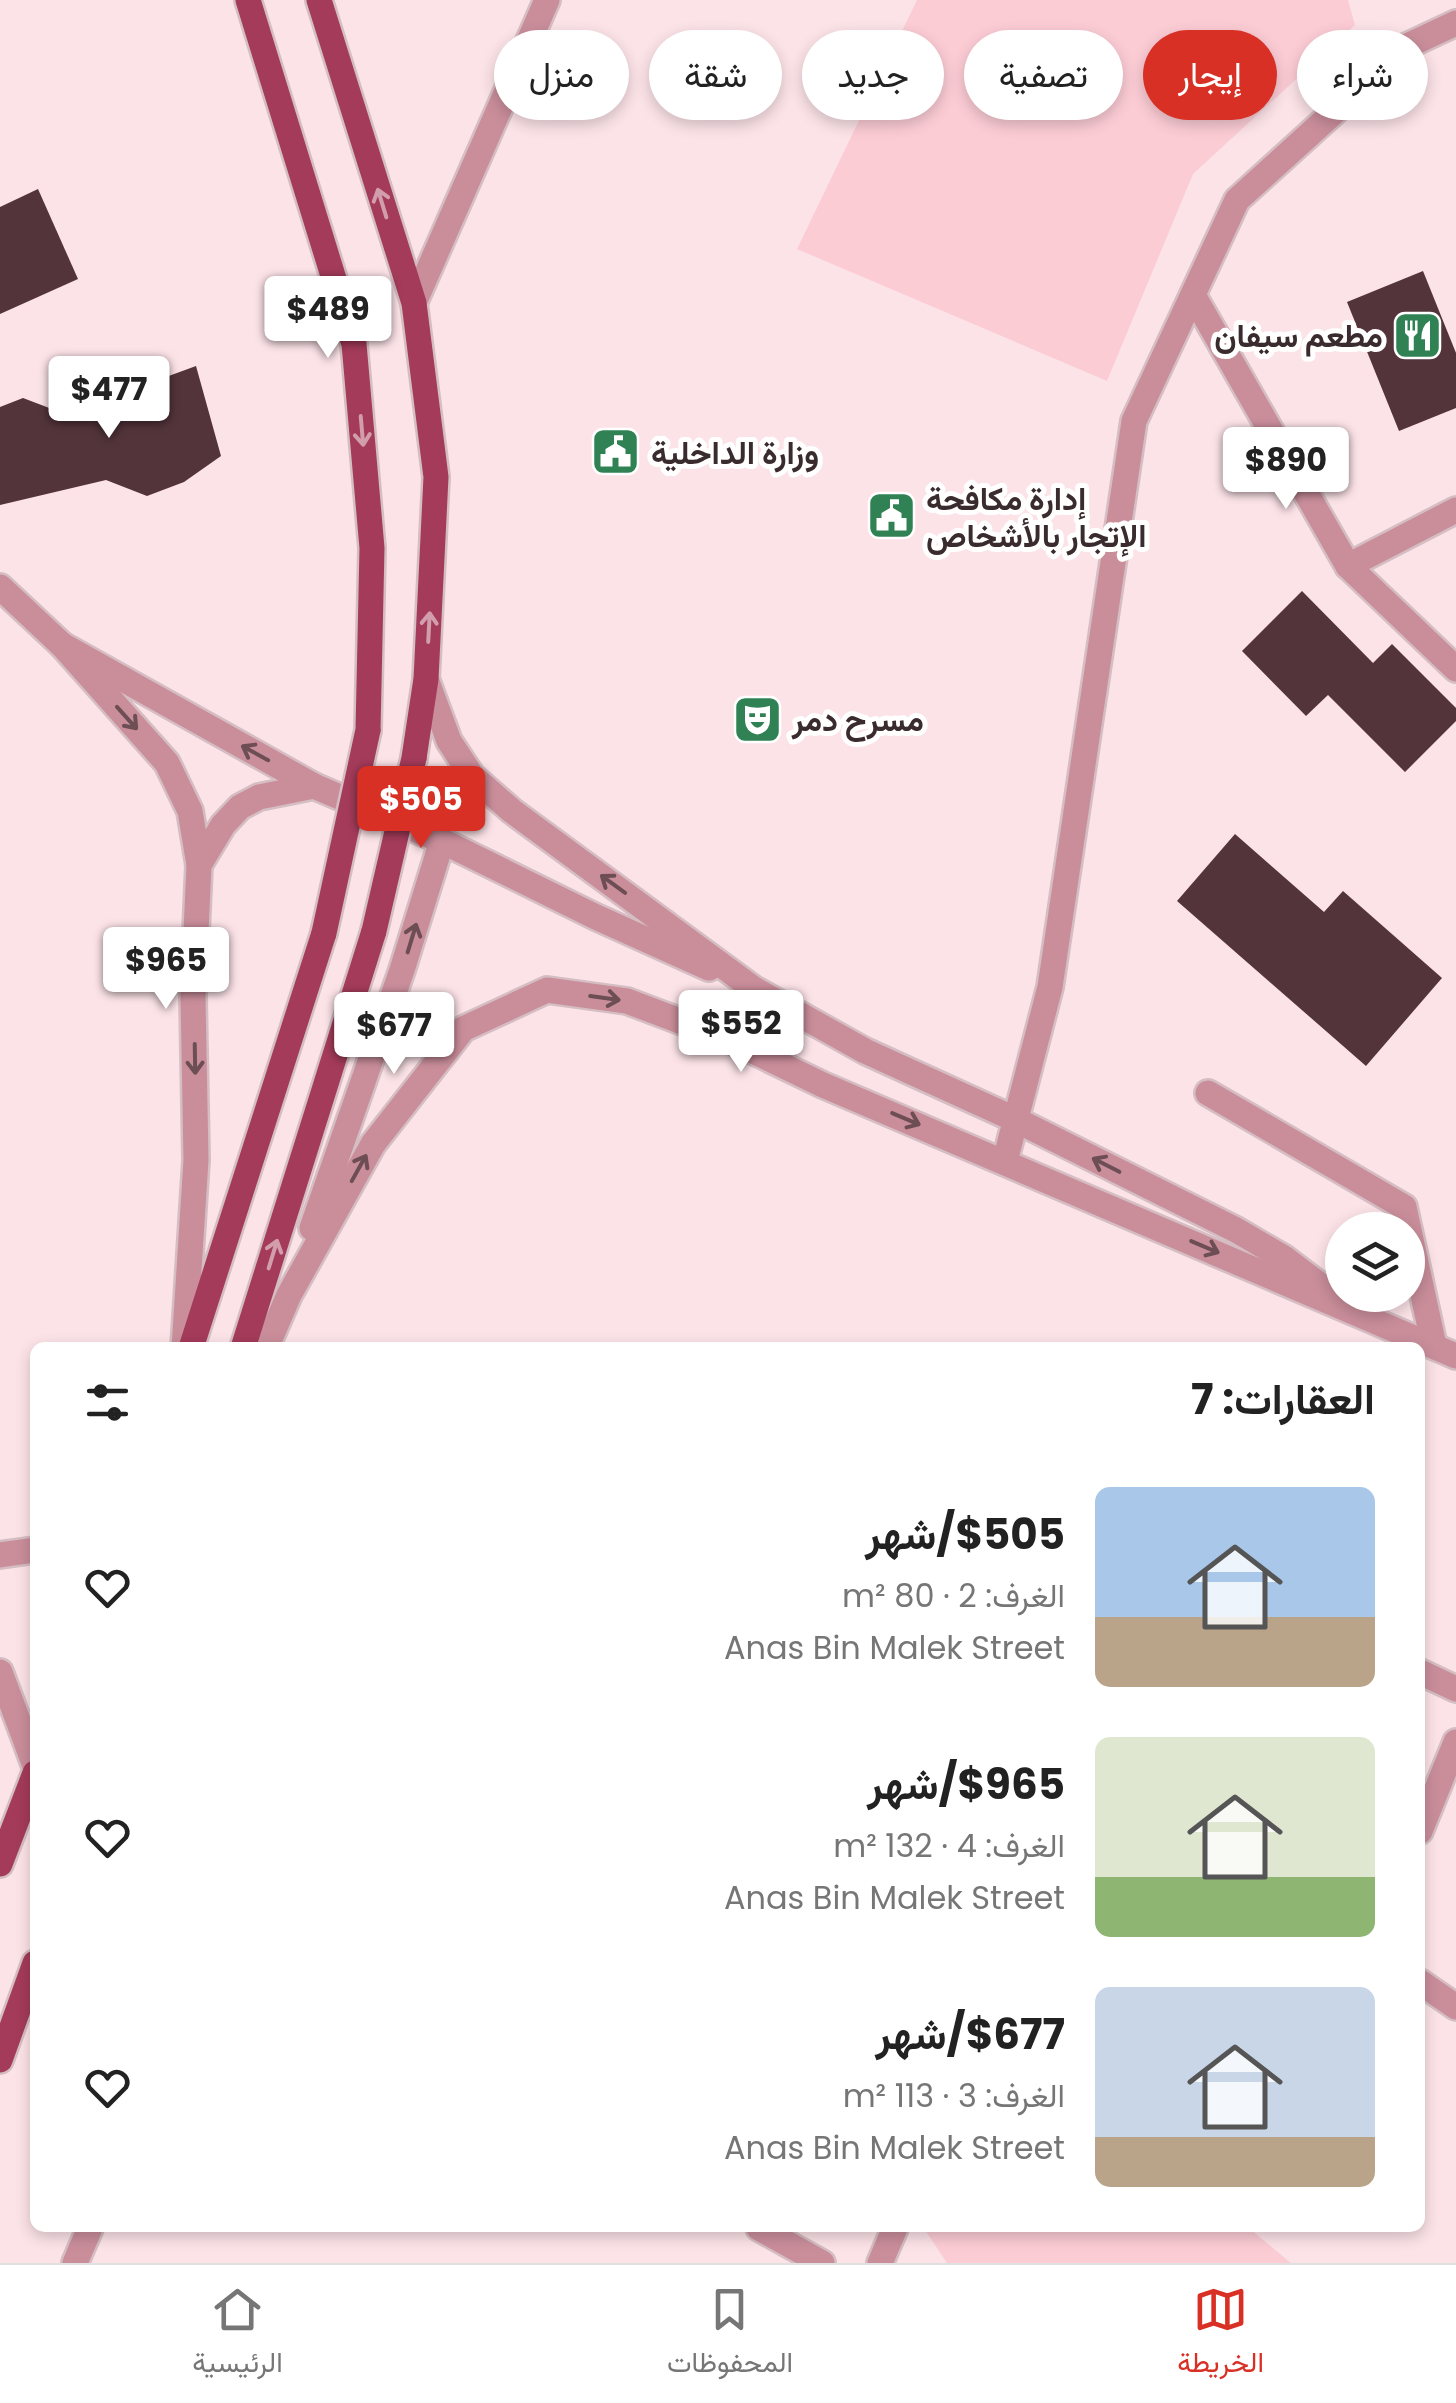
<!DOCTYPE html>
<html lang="ar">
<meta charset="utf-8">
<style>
body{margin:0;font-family:Poppins,Vazirmatn,sans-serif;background:#f6f6f6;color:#222;direction:rtl;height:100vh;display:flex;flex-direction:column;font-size:38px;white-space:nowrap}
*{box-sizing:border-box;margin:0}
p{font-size:32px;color:#767676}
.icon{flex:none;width:55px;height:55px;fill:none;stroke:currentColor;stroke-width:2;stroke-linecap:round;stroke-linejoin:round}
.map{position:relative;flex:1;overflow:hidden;direction:ltr}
.details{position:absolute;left:30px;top:1342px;width:1395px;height:890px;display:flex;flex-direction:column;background:#fff;border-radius:15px;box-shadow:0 5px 15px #0003;direction:rtl}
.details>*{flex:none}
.top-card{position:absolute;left:30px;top:30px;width:1398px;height:90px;direction:rtl;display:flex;gap:20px}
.fabs{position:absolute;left:1325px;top:1212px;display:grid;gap:20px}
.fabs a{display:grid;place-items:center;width:100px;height:100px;border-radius:50%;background:#fff;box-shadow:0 5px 15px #0003;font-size:50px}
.price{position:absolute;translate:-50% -85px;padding:0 22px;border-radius:10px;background:#fff;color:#222;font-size:32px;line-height:65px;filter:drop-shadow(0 2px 5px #0008)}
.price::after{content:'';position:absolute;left:50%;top:60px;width:30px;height:22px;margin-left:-15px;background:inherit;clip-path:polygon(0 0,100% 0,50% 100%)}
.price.active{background:#d93025;color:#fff}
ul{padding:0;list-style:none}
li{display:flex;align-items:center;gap:30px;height:250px;padding:0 50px}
li span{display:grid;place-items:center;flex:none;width:280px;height:200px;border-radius:15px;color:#555}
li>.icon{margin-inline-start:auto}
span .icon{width:120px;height:120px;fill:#fffc;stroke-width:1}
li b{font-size:42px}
h2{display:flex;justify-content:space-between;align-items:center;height:120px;padding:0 50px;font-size:42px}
.tag{padding:0 35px;border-radius:45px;background:#fff;box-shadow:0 5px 15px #0003;font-size:35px;line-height:90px}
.tag.active{background:#d93025;color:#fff}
.dock{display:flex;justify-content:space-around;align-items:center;height:140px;border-top:2px solid #e0e0e0;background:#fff;font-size:28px;color:#767676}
.dock a{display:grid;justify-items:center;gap:5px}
.dock .active{color:#d93025}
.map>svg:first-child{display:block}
</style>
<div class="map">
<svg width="1456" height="2263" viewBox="0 0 1456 2263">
<rect width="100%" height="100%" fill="#fce3e8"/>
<g fill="#fcccd5">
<path d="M917,0H1348L1355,25L1193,174L1107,381L797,249Z"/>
<path d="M926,2228H1249L1291,2263H947L925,2230Z"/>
</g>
<g fill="#53343b">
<path d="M38,189L78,279L0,314V207Z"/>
<path d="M1423,271L1456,353V408L1399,431L1347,302Z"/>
<path d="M196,366L221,456L184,482L147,496L106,480L0,505V407L23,398L65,414Z"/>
<path d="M1302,591L1373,663L1392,644L1456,708V721L1405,772L1328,695L1306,716L1242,651Z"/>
<path d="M1235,834L1324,912L1343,891L1442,978L1366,1066L1177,901Z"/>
</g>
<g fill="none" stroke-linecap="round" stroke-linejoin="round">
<defs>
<g id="minor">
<path d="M1193,295L1348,566L1456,669"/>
<path d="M414,303L547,0"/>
<path d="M1348,566L1456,510"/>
<path d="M0,587L62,645L167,763L190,811L199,865"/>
<path d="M62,645L314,786L442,841L596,917L709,968"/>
<path d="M426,679L449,741L472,776L512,811L754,989L865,1051L1014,1119L1236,1230L1284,1258L1321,1286"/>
<path d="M1208,1093L1404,1207L1434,1346"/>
<path d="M1005,1161L1050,987L1134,421L1237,200L1407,46L1456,23"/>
<path d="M312,1228L402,970L442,841"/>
<path d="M184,1348L196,1160L193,997L199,865L223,825L240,807L259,797L314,786"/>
<path d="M266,1348L289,1295L373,1144L463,1029L547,990L627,1001L730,1040L823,1085L1456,1356"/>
<path d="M0,1555L35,1550"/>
<path d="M0,1672L35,1766"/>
<path d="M1420,1672L1456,1689"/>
<path d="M1420,1831L1456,1742"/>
<path d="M1420,1982L1456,2007"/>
<path d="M759,2228L822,2263"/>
<path d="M75,2263L90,2228"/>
<path d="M880,2263L895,2228"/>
</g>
<g id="major">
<path d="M248,0L354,344L372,548L368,730"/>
<path d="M319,0L414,303L436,477L426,679L414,758"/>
<path d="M191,1348L324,933"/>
<path d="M243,1348L374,931"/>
<path d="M0,1864L35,1773"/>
<path d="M0,2060L35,1963"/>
</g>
</defs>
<use href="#minor" stroke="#d5bec3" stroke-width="30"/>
<use href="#major" stroke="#d5bec3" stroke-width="30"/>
<use href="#minor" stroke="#ca8e9b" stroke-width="25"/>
<use href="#major" stroke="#a43b5a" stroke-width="25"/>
<defs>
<g id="major-bridge">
<path d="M374,931L414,758"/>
<path d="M324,933L368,730"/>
</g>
</defs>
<use href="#major-bridge" stroke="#d5bec3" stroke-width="30" stroke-linecap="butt"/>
<use href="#major-bridge" stroke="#a43b5a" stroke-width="25"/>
</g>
<defs><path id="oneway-shaft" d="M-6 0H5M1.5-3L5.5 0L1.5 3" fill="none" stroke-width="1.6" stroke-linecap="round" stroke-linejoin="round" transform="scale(2.5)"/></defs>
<g stroke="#d29dac">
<use href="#oneway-shaft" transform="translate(382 203) rotate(-107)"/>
<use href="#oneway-shaft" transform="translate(362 431) rotate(85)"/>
<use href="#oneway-shaft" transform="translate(429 627) rotate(-87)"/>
<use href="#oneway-shaft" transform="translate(273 1254) rotate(-73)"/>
</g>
<g stroke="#6c4e54">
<use href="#oneway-shaft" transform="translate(127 718) rotate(48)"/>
<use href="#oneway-shaft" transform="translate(255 753) rotate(-151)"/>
<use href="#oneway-shaft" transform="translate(613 884) rotate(-144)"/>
<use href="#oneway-shaft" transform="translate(412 938) rotate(-73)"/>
<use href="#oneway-shaft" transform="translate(605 998) rotate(8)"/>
<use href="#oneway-shaft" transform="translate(195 1059) rotate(89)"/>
<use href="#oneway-shaft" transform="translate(906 1119) rotate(23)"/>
<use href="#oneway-shaft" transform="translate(1106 1165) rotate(-153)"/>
<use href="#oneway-shaft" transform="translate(359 1168) rotate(-61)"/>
<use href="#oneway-shaft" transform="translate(1205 1247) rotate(23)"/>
</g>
<defs>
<symbol id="restaurant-square" viewBox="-11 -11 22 22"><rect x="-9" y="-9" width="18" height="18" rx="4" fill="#308254" stroke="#fff"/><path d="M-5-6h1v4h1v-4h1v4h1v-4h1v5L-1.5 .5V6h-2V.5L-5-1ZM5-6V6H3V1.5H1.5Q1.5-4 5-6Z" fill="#fff"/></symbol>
<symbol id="civic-square" viewBox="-11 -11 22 22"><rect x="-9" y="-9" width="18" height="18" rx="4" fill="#308254" stroke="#fff"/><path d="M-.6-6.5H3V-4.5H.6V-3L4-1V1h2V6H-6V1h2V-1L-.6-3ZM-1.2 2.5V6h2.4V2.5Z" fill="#fff"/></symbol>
<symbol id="theatre-square" viewBox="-11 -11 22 22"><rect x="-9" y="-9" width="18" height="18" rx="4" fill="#308254" stroke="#fff"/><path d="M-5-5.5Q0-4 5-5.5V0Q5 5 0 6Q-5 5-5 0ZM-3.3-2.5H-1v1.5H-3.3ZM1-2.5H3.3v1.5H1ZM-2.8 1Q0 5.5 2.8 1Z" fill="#fff"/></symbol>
</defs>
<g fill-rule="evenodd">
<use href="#restaurant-square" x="1390" y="308" width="55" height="55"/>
<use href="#civic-square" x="588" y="424" width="55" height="55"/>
<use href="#civic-square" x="864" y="488" width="55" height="55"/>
<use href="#theatre-square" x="730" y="692" width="55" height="55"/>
</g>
<g text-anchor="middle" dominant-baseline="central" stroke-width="10" stroke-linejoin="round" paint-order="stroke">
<g font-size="32" font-weight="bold" fill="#3a2b2e" stroke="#fff" text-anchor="start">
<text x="1383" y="335" text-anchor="end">مطعم سيفان</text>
<text x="651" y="452">وزارة الداخلية</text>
<text x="926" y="498">إدارة مكافحة<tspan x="926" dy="37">الإتجار بالأشخاص</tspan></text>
<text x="792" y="719">مسرح دمر</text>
</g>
</g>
</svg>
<div class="fabs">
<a><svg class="icon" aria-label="layers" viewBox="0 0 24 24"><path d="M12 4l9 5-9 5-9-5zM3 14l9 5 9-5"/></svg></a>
</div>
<b class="price" style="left:328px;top:361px">$489</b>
<b class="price" style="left:109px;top:441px">$477</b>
<b class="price" style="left:1286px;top:512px">$890</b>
<b class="price active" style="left:421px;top:851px">$505</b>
<b class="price" style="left:166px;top:1012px">$965</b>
<b class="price" style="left:741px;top:1075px">$552</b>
<b class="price" style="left:394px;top:1077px">$677</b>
<div class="top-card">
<a class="tag">شراء</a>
<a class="tag active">إيجار</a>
<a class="tag">تصفية</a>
<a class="tag">جديد</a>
<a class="tag">شقة</a>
<a class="tag">منزل</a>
</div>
<section class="details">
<h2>العقارات: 7<svg class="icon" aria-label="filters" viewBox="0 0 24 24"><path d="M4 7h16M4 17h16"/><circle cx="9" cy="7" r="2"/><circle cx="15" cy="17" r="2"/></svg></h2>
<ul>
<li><span style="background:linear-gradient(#a9c7e8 65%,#b9a48a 0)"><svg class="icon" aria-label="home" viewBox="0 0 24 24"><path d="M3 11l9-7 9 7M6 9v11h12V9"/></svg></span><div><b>$505/شهر</b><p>الغرف: 2 · 80 m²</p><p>Anas Bin Malek Street</p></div><svg class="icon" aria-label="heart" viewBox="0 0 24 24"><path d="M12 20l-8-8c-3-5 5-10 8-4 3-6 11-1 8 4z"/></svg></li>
<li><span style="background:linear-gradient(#dfe7d0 70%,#8fb573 0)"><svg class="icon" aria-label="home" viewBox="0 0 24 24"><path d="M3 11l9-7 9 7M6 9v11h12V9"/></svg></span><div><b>$965/شهر</b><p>الغرف: 4 · 132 m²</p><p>Anas Bin Malek Street</p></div><svg class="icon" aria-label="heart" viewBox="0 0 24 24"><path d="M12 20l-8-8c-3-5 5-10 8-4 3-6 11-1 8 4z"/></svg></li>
<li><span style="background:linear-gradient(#c9d6e8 75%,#b9a48a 0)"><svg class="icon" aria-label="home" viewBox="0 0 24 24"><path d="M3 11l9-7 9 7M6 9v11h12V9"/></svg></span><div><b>$677/شهر</b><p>الغرف: 3 · 113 m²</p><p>Anas Bin Malek Street</p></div><svg class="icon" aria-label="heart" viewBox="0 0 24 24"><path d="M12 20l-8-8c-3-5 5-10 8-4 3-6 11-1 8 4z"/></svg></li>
</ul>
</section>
</div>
<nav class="dock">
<a class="active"><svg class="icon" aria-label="map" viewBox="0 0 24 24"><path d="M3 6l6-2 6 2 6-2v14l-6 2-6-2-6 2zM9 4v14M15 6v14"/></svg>الخريطة</a>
<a><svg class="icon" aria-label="saved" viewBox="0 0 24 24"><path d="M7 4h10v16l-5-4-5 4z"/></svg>المحفوظات</a>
<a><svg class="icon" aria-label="home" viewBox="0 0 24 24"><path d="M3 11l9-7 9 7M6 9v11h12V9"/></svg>الرئيسية</a>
</nav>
